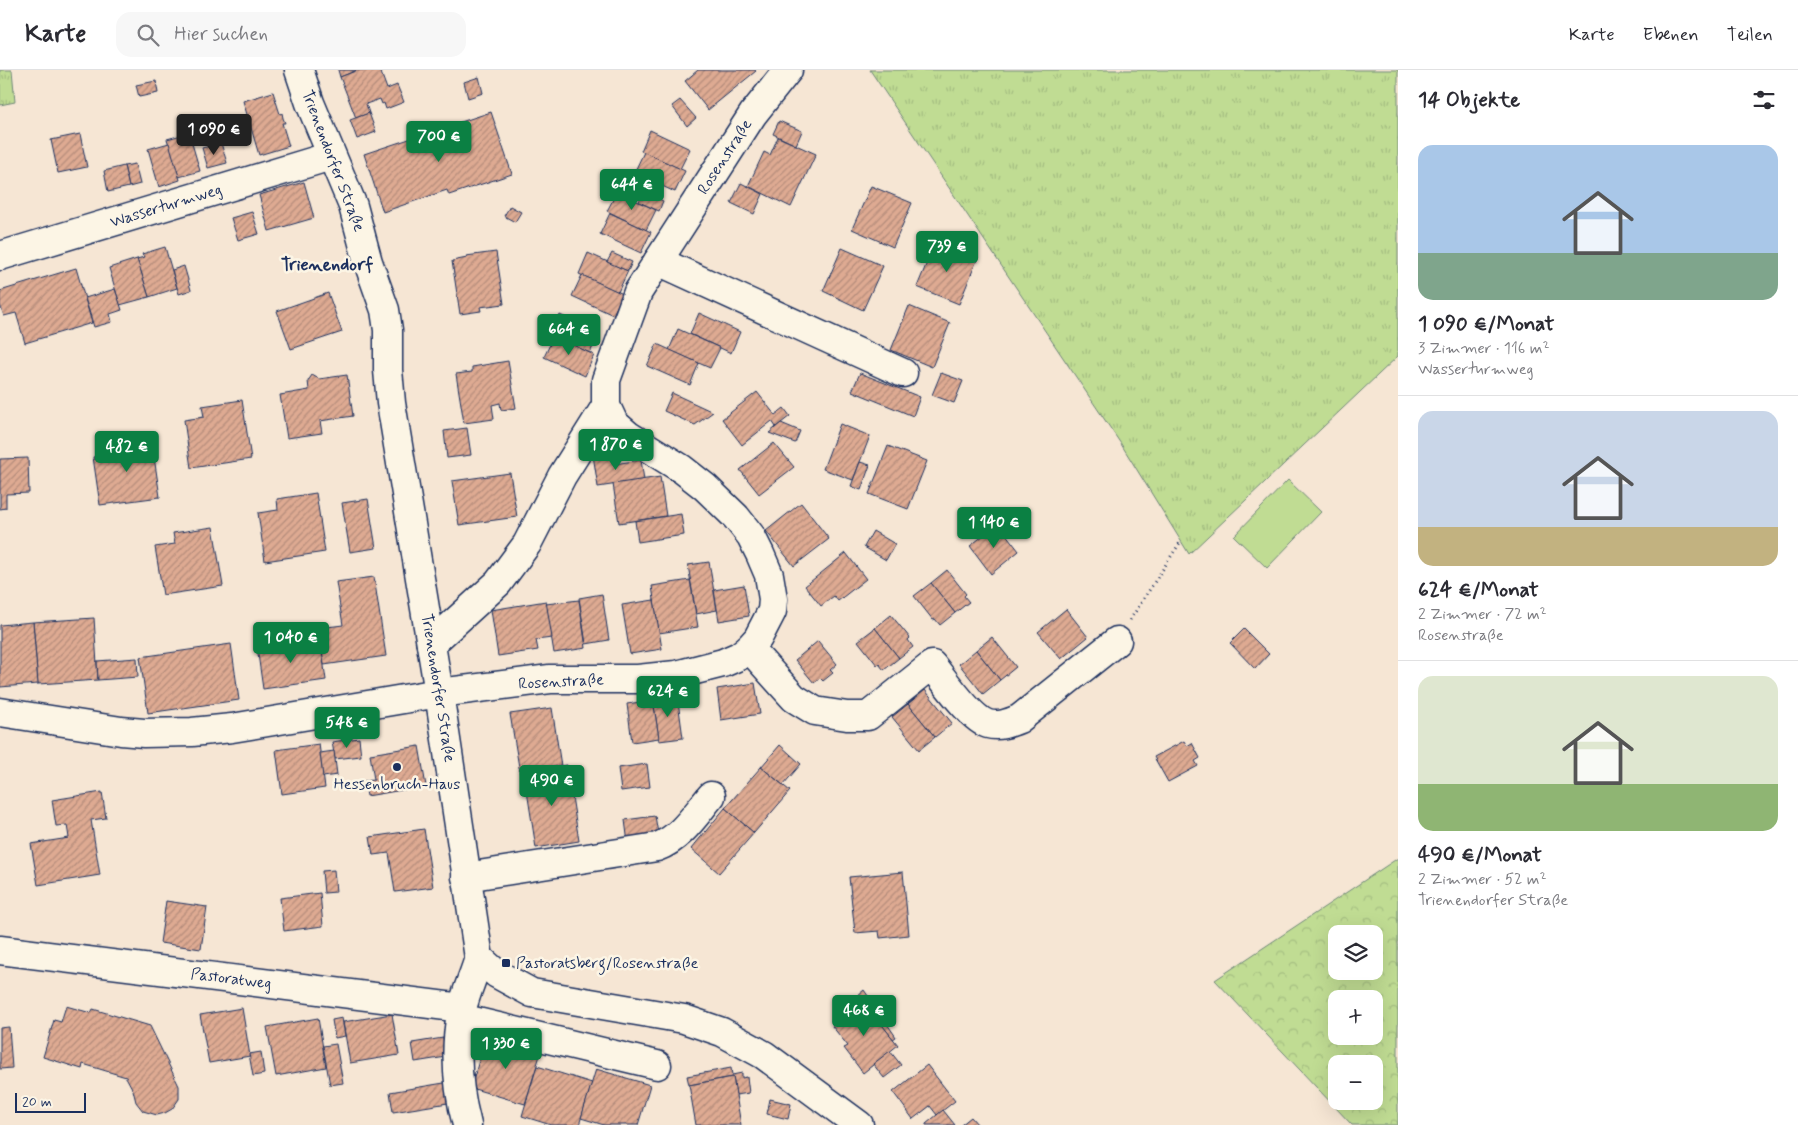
<!DOCTYPE html>
<html lang="de">
<meta charset="utf-8">
<style>
body{margin:0;font-family:Mynerve,sans-serif;background:#f7f7f7;color:#2b2b33;height:100vh;display:flex;flex-direction:column;font-size:19px;white-space:nowrap}
*{box-sizing:border-box;margin:0}
p{font-size:16px;color:#7c7c81}
.icon{flex:none;width:28px;height:28px;fill:none;stroke:currentColor;stroke-width:2;stroke-linecap:round;stroke-linejoin:round}
.map{position:relative;flex:1;overflow:hidden}
.panel{display:flex;flex-direction:column;background:#fff;width:400px}
.panel>*{flex:none}
.buttons{position:absolute;left:1328px;top:855px;display:grid;gap:10px}
.buttons a{display:grid;place-items:center;width:55px;height:55px;border-radius:10px;background:#fff;box-shadow:0 5px 20px #0002;font-size:25px}
.scale{position:absolute;left:15px;bottom:12px;width:71px;box-sizing:border-box;padding-left:5px;border:2px solid #1b2f5e;border-top:0;font-size:14px;line-height:18px;white-space:nowrap;color:#1b2f5e;-webkit-text-stroke:4px #fcf5e5;paint-order:stroke}
.price{position:absolute;translate:-50% -42px;padding:0 11px;border-radius:5px;background:#0b8043;color:#fff;font-size:16px;line-height:32px;filter:drop-shadow(0 1px 2px #0008)}
.price::after{content:'';position:absolute;left:50%;top:30px;width:15px;height:11px;margin-left:-8px;background:inherit;clip-path:polygon(0 0,100% 0,50% 100%)}
.price.current{background:#222;color:#fff}
ul{padding:0;list-style:none}
li{display:grid;align-content:center;gap:10px;height:265px;padding:0 20px}
li+li{border-top:1px solid #e1e1e2}
li span{display:grid;place-items:center;height:155px;border-radius:15px;color:#555}
li>.icon{margin-inline-start:auto}
span .icon{width:90px;height:90px;fill:#fffc;stroke-width:1}
li b{font-size:21px}
h2{display:flex;justify-content:space-between;align-items:center;height:60px;padding:0 20px;font-size:21px}
header{display:flex;align-items:center;gap:30px;box-sizing:border-box;height:70px;padding:0 25px;background:#fff;border-bottom:1px solid #e1e1e2}
header strong{font-size:24px}
nav{display:flex;gap:28px;margin-inline-start:auto;font-size:18px}
.search{width:350px;height:45px;background:#f7f7f7;display:flex;align-items:center;gap:12px;box-sizing:border-box;padding:0 18px;border-radius:15px;color:#7c7c81;font-size:19px}
main{display:flex;flex:1;min-height:0}
.map>svg:first-child{display:block}
</style>
<header>
<strong>Karte</strong>
<div class="search"><svg class="icon" aria-label="search" viewBox="0 0 24 24"><circle cx="10" cy="10" r="6"/><path d="M15 15l6 6"/></svg>Hier suchen</div>
<nav><a>Karte</a><a>Ebenen</a><a>Teilen</a></nav>
</header>
<main>
<div class="map">
<svg width="1398" height="1055" viewBox="0 0 1398 1055">
<defs>
<pattern id="grass-tufts" width="24" height="20" patternUnits="userSpaceOnUse" patternTransform="scale(1.25)"><rect width="24" height="20" fill="#c0dc93"/><path d="M3 7l-1-3M5 7V3M7 7l1-3M15 17l-1-3M17 17v-4M19 17l1-3" fill="none" stroke="#a4bd81"/></pattern>
<pattern id="forest-crowns" width="20" height="18" patternUnits="userSpaceOnUse" patternTransform="scale(1.25)"><rect width="20" height="18" fill="#c0dc93"/><path d="M2 6a3 3 0 1 1 6 0M12 15a3 3 0 1 1 6 0" fill="none" stroke="#a4bd81"/></pattern>
<pattern id="building-hatch" width="6" height="6" patternUnits="userSpaceOnUse" patternTransform="scale(1.25)"><rect width="6" height="6" fill="#deaa92"/><path d="M-1 1l2-2M0 6l6-6M5 7l2-2" fill="none" stroke="#b38b7a"/></pattern>
</defs>
<rect width="100%" height="100%" fill="#f6e6d4"/>
<filter id="ink" filterUnits="userSpaceOnUse"><feTurbulence type="fractalNoise" baseFrequency=".02" numOctaves="2"/><feDisplacementMap in="SourceGraphic" scale="10" xChannelSelector="R" yChannelSelector="G"/><feConvolveMatrix kernelMatrix="1 2 1 2 8 2 1 2 1" color-interpolation-filters="sRGB"/></filter>
<g filter="url(#ink)">
<g fill="url(#grass-tufts)" stroke="#6e8678">
<path d="M0,0H12L15,32L0,35Z"/>
<path d="M870,0H1398V286L1189,484L1121,374Z"/>
</g>
<path fill="url(#forest-crowns)" stroke="#6e8678" fill-rule="evenodd" d="M1398,788V1055H1352L1215,910ZM1336,864H1374V901H1336ZM1336,929H1374V966H1336ZM1336,994H1374V1031H1336Z"/>
<path fill="#c0dc93" stroke="#6e8678" d="M1288,410L1321,442L1267,498L1234,466Z"/>
<g fill="url(#building-hatch)" stroke="#1b2f5e">
<path d="M338,0H358L340,7Z"/>
<path d="M358,0H380L387,19L397,15L404,32L386,39L384,33L382,34L380,29L366,34L369,43L356,48L340,7Z"/>
<path d="M698,0H755L756,1L708,40L685,11Z"/>
<path d="M479,7L483,23L468,28L464,12Z"/>
<path d="M156,11L158,23L139,27L136,15Z"/>
<path d="M273,22L280,44L282,43L283,48L285,53H282L289,76L259,85L243,31Z"/>
<path d="M680,30L696,48L687,56L672,36Z"/>
<path d="M491,42L512,104L449,125L447,120L383,142L364,84Z"/>
<path d="M369,43L376,62L357,69L350,50Z"/>
<path d="M779,51L802,61L796,75L773,64Z"/>
<path d="M650,60L690,79L680,99L641,81Z"/>
<path d="M189,63L200,101L179,107L167,69Z"/>
<path d="M80,64L87,97L58,103L51,70Z"/>
<path d="M778,67L816,84L791,137L748,116L764,82L770,85Z"/>
<path d="M169,73L180,110L159,117L148,79Z"/>
<path d="M221,73L227,93L208,98L202,78Z"/>
<path d="M644,82L685,101L675,122L634,103Z"/>
<path d="M135,94L140,114L129,117L124,96Z"/>
<path d="M124,96L129,117L108,122L104,101Z"/>
<path d="M304,112L314,148L269,161L259,125Z"/>
<path d="M741,113L763,124L754,144L731,133Z"/>
<path d="M871,116L912,133L893,177L852,159Z"/>
<path d="M617,122L656,140L646,160L607,141Z"/>
<path d="M643,122L663,131L659,141L639,132Z"/>
<path d="M510,136L521,142L515,152L504,146Z"/>
<path d="M252,142L259,164L238,170L231,148Z"/>
<path d="M610,143L651,162L641,183L600,164Z"/>
<path d="M935,173L977,190L959,234L917,217Z"/>
<path d="M165,177L177,218L149,227L137,189L144,187L142,184Z"/>
<path d="M842,178L883,196L863,240L823,221Z"/>
<path d="M496,182L504,234L480,237L481,241L460,244L452,191L467,188L466,186Z"/>
<path d="M588,183L628,201L618,222L579,204Z"/>
<path d="M612,183L632,192L628,201L607,192Z"/>
<path d="M137,189L149,227L120,235L109,198Z"/>
<path d="M184,196L191,220L179,224L172,200Z"/>
<path d="M76,198L92,253L25,273L16,243L4,246L0,235V221Z"/>
<path d="M582,205L623,224L613,245L572,226Z"/>
<path d="M115,219L122,240L110,244L112,252L94,257L85,228Z"/>
<path d="M328,223L342,262L291,279L277,241Z"/>
<path d="M909,236L950,253L932,297L891,280Z"/>
<path d="M699,243L740,262L731,283L690,264Z"/>
<path d="M560,245L599,263L590,283L551,265Z"/>
<path d="M678,259L720,278L710,298L669,280Z"/>
<path d="M554,266L594,285L585,306L544,287Z"/>
<path d="M657,274L699,293L690,315L647,296Z"/>
<path d="M508,291L516,338L501,340L500,333L492,335L494,349L464,353L456,304L472,302V297Z"/>
<path d="M860,303L920,327L913,346L852,321Z"/>
<path d="M941,303L963,311L954,333L932,325Z"/>
<path d="M312,305L319,309L347,305L353,346L320,351L322,363L287,368L280,325L309,320L308,311Z"/>
<path d="M757,322L775,345L784,338L790,346L776,357L772,351L742,375L722,349Z"/>
<path d="M672,323L713,342L695,355L664,341Z"/>
<path d="M242,330L251,389L191,398L184,350L204,347L202,336Z"/>
<path d="M781,353L800,361L795,373L769,363Z"/>
<path d="M840,354L870,366L853,410L823,399Z"/>
<path d="M467,358L471,385L447,388L444,361Z"/>
<path d="M151,367L160,427L100,435L93,387L113,384L111,373Z"/>
<path d="M774,373L794,397L759,424L740,400Z"/>
<path d="M888,376L927,391L908,439L869,424Z"/>
<path d="M612,382L614,394L641,390L644,410L598,417L593,385Z"/>
<path d="M28,388L29,423L6,424V438L0,439V389Z"/>
<path d="M860,392L870,395L861,420L851,416Z"/>
<path d="M510,403L517,447L459,455L452,411Z"/>
<path d="M660,407L666,446L619,453L613,414Z"/>
<path d="M316,423L325,482L265,491L258,443L278,440L277,429Z"/>
<path d="M368,429L376,478L350,482L342,433Z"/>
<path d="M801,433L829,469L794,496L766,461Z"/>
<path d="M681,444L684,465L638,472L635,451Z"/>
<path d="M998,454L1019,481L991,504L970,476Z"/>
<path d="M213,457L223,516L163,525L155,477L175,474L173,463Z"/>
<path d="M873,461L895,474L886,490L864,477Z"/>
<path d="M846,483L866,509L838,531L834,526L821,536L805,516Z"/>
<path d="M709,492L717,540L696,544L688,495Z"/>
<path d="M947,500L966,524L964,526L969,532L955,543L931,513Z"/>
<path d="M374,507L386,586L324,595L319,558L343,555L336,512Z"/>
<path d="M690,510L698,557L659,563L652,516Z"/>
<path d="M931,513L955,543L940,555L935,549L933,550L914,526Z"/>
<path d="M744,515L749,546L719,551L714,520Z"/>
<path d="M602,524L609,570L586,574L579,528Z"/>
<path d="M579,530L586,578L554,583L546,534Z"/>
<path d="M654,530L662,579L630,584L622,535Z"/>
<path d="M546,531L552,568L536,570L538,580L498,586L491,540Z"/>
<path d="M1066,539L1088,567L1061,589L1038,562Z"/>
<path d="M891,545L910,568L908,570L913,577L899,588L875,558Z"/>
<path d="M94,548L98,610L38,614L33,552Z"/>
<path d="M33,552L38,614L0,617V555Z"/>
<path d="M875,558L899,588L884,600L879,594L877,595L858,571Z"/>
<path d="M1244,559L1269,584L1255,599L1230,573Z"/>
<path d="M992,567L1016,597L1000,610L976,580Z"/>
<path d="M320,568L326,610L263,619L257,577Z"/>
<path d="M818,571L837,594L830,600L833,603L823,611L820,608L814,613L795,590Z"/>
<path d="M231,574L239,630L148,643L140,587Z"/>
<path d="M976,580L1000,610L983,624L959,594Z"/>
<path d="M137,588L138,607L98,610L97,591Z"/>
<path d="M755,613L760,644L721,650L717,619Z"/>
<path d="M925,620L952,653L935,667L908,634Z"/>
<path d="M677,624L683,668L659,671L653,628Z"/>
<path d="M653,630L659,668L632,672L627,634Z"/>
<path d="M908,634L935,667L919,680L892,647Z"/>
<path d="M552,638L561,696L520,703L510,644Z"/>
<path d="M359,668L361,686L335,689L332,672Z"/>
<path d="M1184,671L1187,676L1192,673L1200,688L1195,691L1198,696L1168,712L1154,687Z"/>
<path d="M319,674L325,718L282,724L276,680Z"/>
<path d="M780,675L801,694L783,715L761,697Z"/>
<path d="M419,676L426,716L367,726L364,711L374,710L370,684Z"/>
<path d="M334,681L337,705L323,707L320,683Z"/>
<path d="M647,694L650,717L621,721L618,698Z"/>
<path d="M567,695L579,771L536,778L524,702Z"/>
<path d="M761,697L790,721L754,763L725,738Z"/>
<path d="M102,722L106,748L91,750L100,805L38,815L31,774L69,768L67,755L56,756L52,730Z"/>
<path d="M725,738L754,763L719,803L691,779Z"/>
<path d="M655,746L659,769L628,773L625,750Z"/>
<path d="M424,759L433,817L395,822L389,783L373,785L370,767Z"/>
<path d="M334,800L336,822L324,823L322,801Z"/>
<path d="M903,802L909,865L880,868L879,861L855,863L849,807Z"/>
<path d="M320,823L323,856L284,861L280,828Z"/>
<path d="M166,831L207,837L201,879L160,873Z"/>
<path d="M864,920L896,967L893,969L863,931L850,942L845,936Z"/>
<path d="M863,931L898,975L863,1003L844,978L848,976L832,956Z"/>
<path d="M66,936L91,943L93,939L150,956L179,1016V1029L172,1039L165,1043L157,1045L143,1041L136,1032L133,1020L126,1007L83,994L82,999L43,987L54,950L61,952Z"/>
<path d="M242,938L250,986L209,993L200,945Z"/>
<path d="M392,944L399,985L350,993L343,952Z"/>
<path d="M318,948L326,997L276,1006L267,957Z"/>
<path d="M342,948L345,966L335,968L332,950Z"/>
<path d="M9,957L12,998L0,999V958Z"/>
<path d="M486,966L541,982L525,1034L471,1018Z"/>
<path d="M443,968L446,987L415,992L412,973Z"/>
<path d="M336,974L343,1013L330,1015L323,976Z"/>
<path d="M890,981L901,995L884,1008L873,994Z"/>
<path d="M261,982L264,1004L253,1006L249,984Z"/>
<path d="M927,995L955,1031L937,1045L930,1036L913,1049L893,1022Z"/>
<path d="M537,996L592,1013L579,1055H551L522,1046Z"/>
<path d="M731,998L732,1005L742,1003V1008L747,1007L749,1023L736,1025L733,1007L689,1015L687,1006Z"/>
<path d="M596,999L650,1015L638,1055H604L581,1048Z"/>
<path d="M733,1007L741,1055H696L689,1015Z"/>
<path d="M450,1012L454,1032L393,1042L390,1022Z"/>
<path d="M770,1029L791,1034L788,1049L767,1044Z"/>
<path d="M943,1040L955,1055H926V1054Z"/>
<path d="M971,1047L978,1055H961Z"/>
</g>
<g fill="none" stroke-linecap="round" stroke-linejoin="round">
<defs>
<g id="minor">
<path d="M299,0L310,33L353,136L368,192L385,240L388,260V300L391,333L439,623L479,888L497,904L532,923L684,949L722,962L764,985L859,1055"/>
<path d="M0,186L331,86"/>
<path d="M658,191L903,303"/>
<path d="M431,574L498,513L527,474L562,406L606,336"/>
<path d="M749,578L794,628L815,641L847,646H868L932,595C944,610 971,649 988,654C999,657 1009,653 1019,649L1117,571"/>
<path d="M0,642L121,661L144,663L192,662L232,658L439,623L550,609H638L676,605L723,593L739,586L749,578L758,568L772,541L773,529L769,505L760,484L751,466L736,447L705,417L682,399L629,366L614,353L606,336V310L638,222L753,44L788,0"/>
<path d="M466,807L657,777C681,768 695,745 711,726"/>
<path d="M0,880L462,938"/>
<path d="M461,948L657,995"/>
<path d="M467,1055C457,1017 454,978 462,939C466,922 474,905 479,888"/>
</g>
</defs>
<use href="#minor" stroke="#1b2f5e" stroke-width="31"/>
<path stroke="#1b2f5e" stroke-width="3" stroke-dasharray="1 4" stroke-linecap="butt" d="M1130,550L1181,471"/>
<use href="#minor" stroke="#fcf5e5" stroke-width="28"/>
</g>
</g>
<g fill="#1b2f5e" stroke="#fcf5e5" stroke-width="2">
<circle cx="397" cy="697" r="5"/>
<rect x="501" y="888" width="10" height="10" rx="2.5"/>
</g>
<g text-anchor="middle" dominant-baseline="central" stroke-width="5" stroke-linejoin="round" paint-order="stroke">
<g font-size="16" fill="#1b2f5e" stroke="#fcf5e5">
<text transform="translate(725 87) rotate(-57)">Rosenstraße</text>
<text transform="translate(333 91) rotate(69)">Trienendorfer Straße</text>
<text transform="translate(166 136) rotate(-17)">Wasserturmweg</text>
<text transform="translate(561 612) rotate(-3)">Rosenstraße</text>
<text transform="translate(438 618) rotate(81)">Trienendorfer Straße</text>
<text transform="translate(231 909) rotate(7)">Pastoratweg</text>
</g>
<g font-size="16" fill="#1b2f5e" stroke="#fcf5e5">
<text x="397" y="714">Hessenbruch-Haus</text>
<text x="516" y="893" text-anchor="start">Pastoratsberg/Rosenstraße</text>
</g>
<g font-size="18" font-weight="bold" fill="#1b2f5e" stroke="#fcf5e5">
<text x="327" y="195">Trienendorf</text>
</g>
</g>
</svg>
<div class="buttons">
<a><svg class="icon" aria-label="layers" viewBox="0 0 24 24"><path d="M12 4l9 5-9 5-9-5zM3 14l9 5 9-5"/></svg></a>
<a>+</a>
<a>−</a>
</div>
<div class="scale">20 m</div>
<b class="price current" style="left:214px;top:86px">1 090 €</b>
<b class="price" style="left:439px;top:93px">700 €</b>
<b class="price" style="left:632px;top:141px">644 €</b>
<b class="price" style="left:947px;top:203px">739 €</b>
<b class="price" style="left:569px;top:286px">664 €</b>
<b class="price" style="left:616px;top:401px">1 870 €</b>
<b class="price" style="left:127px;top:403px">482 €</b>
<b class="price" style="left:994px;top:479px">1 140 €</b>
<b class="price" style="left:291px;top:594px">1 040 €</b>
<b class="price" style="left:668px;top:648px">624 €</b>
<b class="price" style="left:347px;top:679px">548 €</b>
<b class="price" style="left:552px;top:737px">490 €</b>
<b class="price" style="left:864px;top:967px">468 €</b>
<b class="price" style="left:506px;top:1000px">1 330 €</b>
</div>
<section class="panel">
<h2>14 Objekte<svg class="icon" aria-label="filters" viewBox="0 0 24 24"><path d="M4 7h16M4 17h16"/><circle cx="9" cy="7" r="2"/><circle cx="15" cy="17" r="2"/></svg></h2>
<ul>
<li><span style="background:linear-gradient(#a9c7e8 70%,#7fa58c 0)"><svg class="icon" aria-label="home" viewBox="0 0 24 24"><path d="M3 11l9-7 9 7M6 9v11h12V9"/></svg></span><div><b>1 090 €/Monat</b><p>3 Zimmer · 116 m²</p><p>Wasserturmweg</p></div></li>
<li><span style="background:linear-gradient(#c9d6e8 75%,#c2b280 0)"><svg class="icon" aria-label="home" viewBox="0 0 24 24"><path d="M3 11l9-7 9 7M6 9v11h12V9"/></svg></span><div><b>624 €/Monat</b><p>2 Zimmer · 72 m²</p><p>Rosenstraße</p></div></li>
<li><span style="background:linear-gradient(#dfe7d0 70%,#8fb573 0)"><svg class="icon" aria-label="home" viewBox="0 0 24 24"><path d="M3 11l9-7 9 7M6 9v11h12V9"/></svg></span><div><b>490 €/Monat</b><p>2 Zimmer · 52 m²</p><p>Trienendorfer Straße</p></div></li>
</ul>
</section>
</main>
